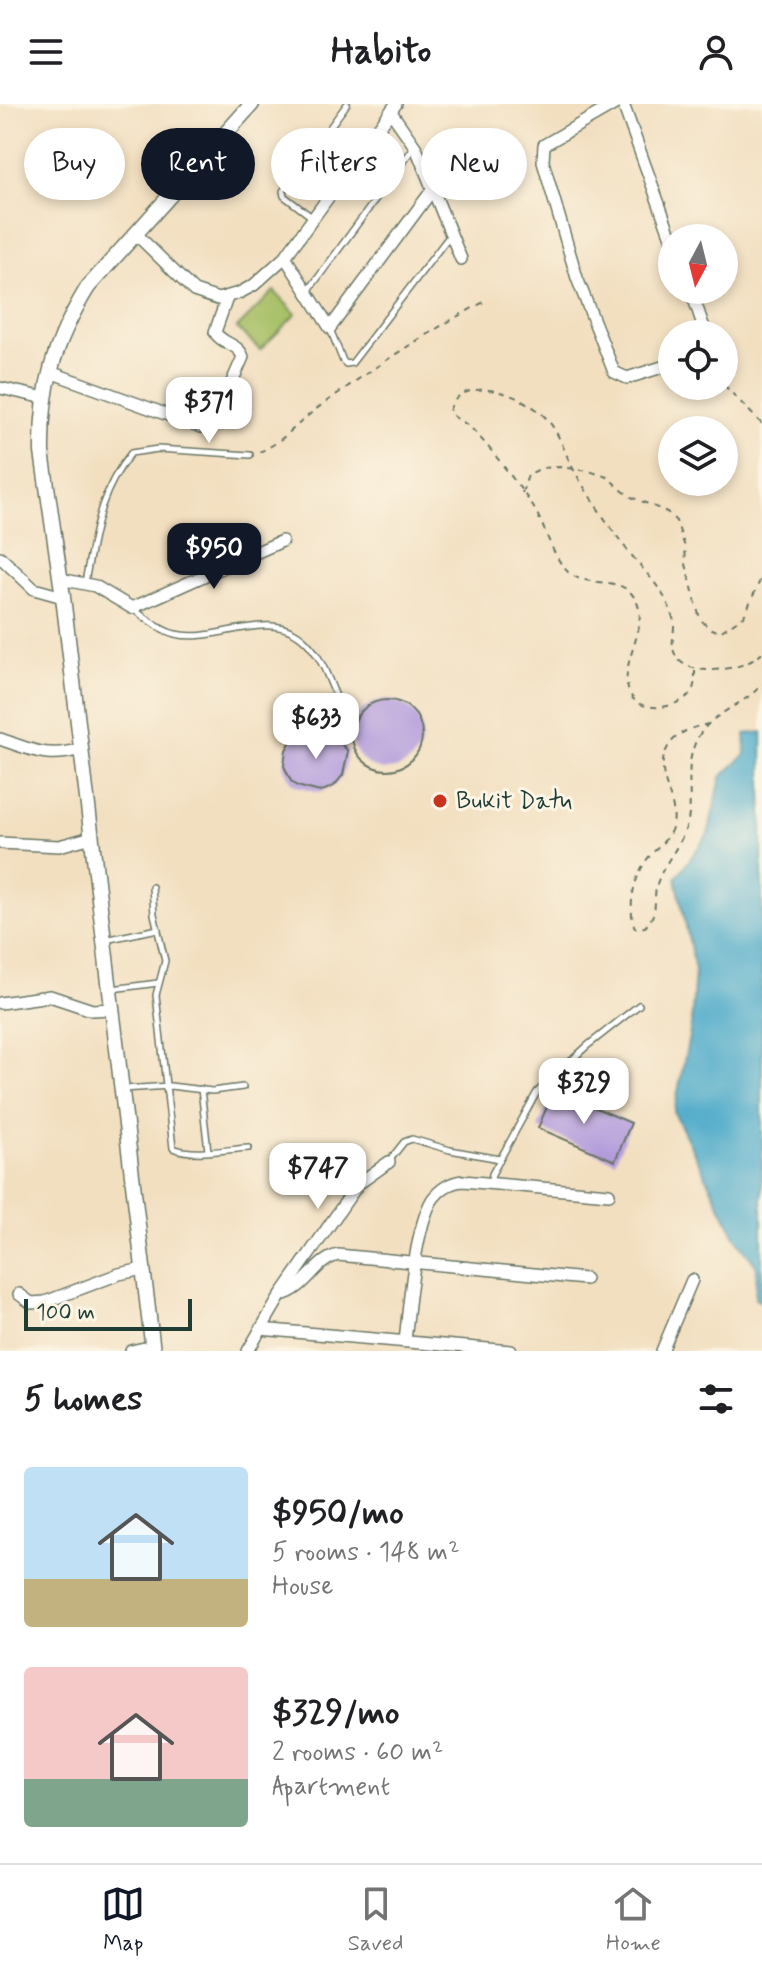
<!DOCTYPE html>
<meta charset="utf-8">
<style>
body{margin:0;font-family:Mynerve,sans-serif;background:#f2f2f2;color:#202124;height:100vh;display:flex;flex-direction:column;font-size:30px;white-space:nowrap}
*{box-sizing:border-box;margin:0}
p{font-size:26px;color:#757577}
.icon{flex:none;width:44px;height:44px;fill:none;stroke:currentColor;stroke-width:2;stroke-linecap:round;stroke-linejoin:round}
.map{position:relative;height:1247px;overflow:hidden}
.panel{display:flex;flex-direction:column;background:#fff;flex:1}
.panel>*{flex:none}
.top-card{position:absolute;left:24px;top:24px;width:714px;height:72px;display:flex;gap:16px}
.needle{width:52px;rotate:187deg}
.tools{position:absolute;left:658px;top:120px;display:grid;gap:16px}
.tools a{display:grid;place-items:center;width:80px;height:80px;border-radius:50%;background:#fff;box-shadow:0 4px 12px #0003;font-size:40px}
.scale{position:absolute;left:24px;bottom:20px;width:168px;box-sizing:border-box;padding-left:8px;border:4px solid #1f3d34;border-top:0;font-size:22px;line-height:28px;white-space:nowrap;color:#1f3d34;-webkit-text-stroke:6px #fcf5e5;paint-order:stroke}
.price{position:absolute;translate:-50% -68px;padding:0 18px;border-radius:16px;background:#fff;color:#222;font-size:26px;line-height:52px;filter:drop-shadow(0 2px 4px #0008)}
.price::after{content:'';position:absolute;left:50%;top:48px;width:24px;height:18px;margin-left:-12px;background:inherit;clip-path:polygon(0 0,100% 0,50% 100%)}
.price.active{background:#111827;color:#fff}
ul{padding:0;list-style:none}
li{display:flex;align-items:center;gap:24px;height:200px;padding:0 24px}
li span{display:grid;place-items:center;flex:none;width:224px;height:160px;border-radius:8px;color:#555}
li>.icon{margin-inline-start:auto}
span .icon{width:96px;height:96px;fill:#fffc;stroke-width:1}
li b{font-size:34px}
h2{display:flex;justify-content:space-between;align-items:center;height:96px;padding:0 24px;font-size:34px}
.pill{padding:0 28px;border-radius:36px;background:#fff;box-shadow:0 4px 12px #0003;font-size:28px;line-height:72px}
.pill.active{background:#111827;color:#fff}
header{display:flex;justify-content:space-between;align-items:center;height:104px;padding:0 24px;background:#fff;font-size:36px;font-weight:800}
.dock{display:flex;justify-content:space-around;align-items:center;height:112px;border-top:2px solid #e0e0e0;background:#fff;font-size:22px;color:#757577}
.dock a{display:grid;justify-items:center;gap:4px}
.dock .active{color:#111827}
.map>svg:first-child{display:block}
</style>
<header><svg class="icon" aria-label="menu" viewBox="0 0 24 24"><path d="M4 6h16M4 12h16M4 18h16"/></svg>Habito<svg class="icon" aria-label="person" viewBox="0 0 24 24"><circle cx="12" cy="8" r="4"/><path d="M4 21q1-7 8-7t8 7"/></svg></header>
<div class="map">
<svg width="762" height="1247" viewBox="0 0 762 1247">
<rect width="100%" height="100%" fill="#fcf5e5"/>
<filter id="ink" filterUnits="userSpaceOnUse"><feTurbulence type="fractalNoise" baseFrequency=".0125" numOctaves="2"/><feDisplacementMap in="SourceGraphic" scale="16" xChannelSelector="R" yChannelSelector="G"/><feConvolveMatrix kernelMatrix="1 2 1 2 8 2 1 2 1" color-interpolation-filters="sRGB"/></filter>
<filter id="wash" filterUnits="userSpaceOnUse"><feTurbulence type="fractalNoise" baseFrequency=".006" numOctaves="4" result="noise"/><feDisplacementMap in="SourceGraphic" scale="32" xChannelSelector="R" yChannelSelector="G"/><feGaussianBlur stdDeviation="1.8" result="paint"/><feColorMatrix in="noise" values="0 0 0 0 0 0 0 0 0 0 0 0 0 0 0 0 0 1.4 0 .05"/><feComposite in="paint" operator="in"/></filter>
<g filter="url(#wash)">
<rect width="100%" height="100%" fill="#f2dfc0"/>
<path fill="#a7c066" stroke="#637e4d" stroke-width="2" d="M274,187L296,210L260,246L237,224Z"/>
<path fill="#4aa9c9" stroke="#34737e" stroke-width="2" d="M762,628V1199L755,1194L757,1163L736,1134L674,1008L691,922L695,866L676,774L708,730L721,673L746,650L745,630Z"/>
<g id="blocks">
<g fill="#b099dc">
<circle cx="387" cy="631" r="35"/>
<path d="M309,626H318L333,631L348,647L343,671L334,682L320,688L297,682L291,677L284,662L286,646L290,639L302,629Z"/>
<path d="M554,986L631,1019L615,1057L538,1024Z"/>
</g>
</g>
</g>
<g filter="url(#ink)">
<use href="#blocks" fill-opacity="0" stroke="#697665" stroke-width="2"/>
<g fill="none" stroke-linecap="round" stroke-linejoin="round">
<defs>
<g id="service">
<path d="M313,114L284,92L283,87L347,0"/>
<path d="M309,186L414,43"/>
<path d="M330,225L343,257L346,260L352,259L450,131"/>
<path d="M85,478C95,428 98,390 131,349L158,345L250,351"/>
<path d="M132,504C145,513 159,526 175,530C219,541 274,498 310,542C326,560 332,588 344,609"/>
<path d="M152,783L154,810L165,857L156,891L173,1044C194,1053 227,1045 249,1044"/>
<path d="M105,836L158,825"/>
<path d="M112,885L158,879"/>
<path d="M123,985L170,982L212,987L243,983"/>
<path d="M201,985L208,1047"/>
<path d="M389,1057L404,1038L412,1035L450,1046L500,1055"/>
<path d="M490,1080L492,1070L537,988L587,942L639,901"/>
</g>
<g id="minor">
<path d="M615,0L544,41L543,58L577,174L614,268L627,274L672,260"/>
<path d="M623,0L672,136"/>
<path d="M391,8L416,44L461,155"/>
<path d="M136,130L194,187L218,195L239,189L254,181L285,153L396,0"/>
<path d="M285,153L330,224L433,85"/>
<path d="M691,186L706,230"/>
<path d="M50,268L201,323H212L243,253C238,239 221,240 215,228L227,194"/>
<path d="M0,284L45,294"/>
<path d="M0,453L34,485L63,493"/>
<path d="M60,475L95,482L132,504L282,437"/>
<path d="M0,635C33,646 46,655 81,645"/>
<path d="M0,739L59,742L92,733"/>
<path d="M0,899L50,892L92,906L112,905"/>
<path d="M307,1066L351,1090"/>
<path d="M19,1190L31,1199L45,1198L119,1170L143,1165"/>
<path d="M281,1191C308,1184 314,1157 338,1151L585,1175"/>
<path d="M260,1225L511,1247"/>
<path d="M405,1237C409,1202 415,1125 432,1096C439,1086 450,1078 463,1077L609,1090"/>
<path d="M131,1247L153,1242"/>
<path d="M248,1247L281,1191L358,1080L389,1058"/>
<path d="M662,1247L692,1176"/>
</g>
<path id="tertiary" d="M153,1247L63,493L42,348C41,283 54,238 88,183L252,0"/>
</defs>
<use href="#service" stroke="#697665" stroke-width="8"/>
<use href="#minor" stroke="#697665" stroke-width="14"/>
<use href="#tertiary" stroke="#697665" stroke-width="17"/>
<g stroke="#697665" stroke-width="2" stroke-dasharray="6 6" stroke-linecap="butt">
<path d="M724,281L762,320"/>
<path d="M259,348C284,338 301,315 323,300C375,263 427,228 484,198"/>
<path d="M522,389L528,371L541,364L559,363L589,367L607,373L629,392L667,408L676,417L685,443L686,460L700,515L709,524L720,528L744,512L762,472"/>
<path d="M695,567C695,573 695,580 693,585C683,605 640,611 630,590C615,559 657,519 631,489C615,472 585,484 568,468C550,450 545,419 530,398C512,373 494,348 473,326C466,318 456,316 449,308C453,291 469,284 486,286C507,287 532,299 546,314C560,329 565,351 575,368C589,392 605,416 622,439C639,463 666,485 673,514C677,529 667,541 678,555C693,574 747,566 762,549"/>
<path d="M709,620C693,623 678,627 668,643C652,670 678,693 673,720C670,735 657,743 648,754C634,772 627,803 635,824L645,823C661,806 651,795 658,777C666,755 683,740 688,716C693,692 685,665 694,642C706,608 743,604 762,580"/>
</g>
<use href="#service" stroke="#fff" stroke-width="5"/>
<use href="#minor" stroke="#fff" stroke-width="11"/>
<use href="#tertiary" stroke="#fff" stroke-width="14"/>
</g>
</g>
<circle fill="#c8321e" stroke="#fcf5e5" stroke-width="3" cx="440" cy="697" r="8"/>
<g text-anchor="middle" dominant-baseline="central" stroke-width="6" stroke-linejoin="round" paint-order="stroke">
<g font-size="24" fill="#1f3d34" stroke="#fcf5e5" text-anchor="start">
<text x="456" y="697">Bukit Datu</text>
</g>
</g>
</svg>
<div class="tools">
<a><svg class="needle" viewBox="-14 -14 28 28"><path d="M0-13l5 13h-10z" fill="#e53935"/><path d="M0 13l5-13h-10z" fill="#757577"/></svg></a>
<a><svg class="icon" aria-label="locate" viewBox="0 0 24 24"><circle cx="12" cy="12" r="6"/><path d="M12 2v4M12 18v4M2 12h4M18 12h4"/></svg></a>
<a><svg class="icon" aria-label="layers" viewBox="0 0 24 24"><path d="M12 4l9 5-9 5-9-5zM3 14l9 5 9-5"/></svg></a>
</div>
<div class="scale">100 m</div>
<b class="price" style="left:209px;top:341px">$371</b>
<b class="price active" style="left:214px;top:487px">$950</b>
<b class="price" style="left:316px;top:657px">$633</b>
<b class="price" style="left:584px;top:1022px">$329</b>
<b class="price" style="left:318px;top:1107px">$747</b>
<div class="top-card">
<a class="pill">Buy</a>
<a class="pill active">Rent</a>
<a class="pill">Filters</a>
<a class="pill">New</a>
</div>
</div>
<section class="panel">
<h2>5 homes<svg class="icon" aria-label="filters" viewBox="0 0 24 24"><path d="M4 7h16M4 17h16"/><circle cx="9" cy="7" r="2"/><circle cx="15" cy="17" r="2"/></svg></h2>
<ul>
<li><span style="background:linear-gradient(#bfe0f5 70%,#c2b280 0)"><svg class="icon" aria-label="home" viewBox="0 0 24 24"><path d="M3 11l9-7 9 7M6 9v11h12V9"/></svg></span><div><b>$950/mo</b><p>5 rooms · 148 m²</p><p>House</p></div></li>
<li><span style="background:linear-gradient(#f6c9c9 70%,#7fa58c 0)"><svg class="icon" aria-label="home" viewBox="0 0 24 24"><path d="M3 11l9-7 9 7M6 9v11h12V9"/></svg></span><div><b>$329/mo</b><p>2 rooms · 60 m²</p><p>Apartment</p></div></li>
</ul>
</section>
<nav class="dock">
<a class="active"><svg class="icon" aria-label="map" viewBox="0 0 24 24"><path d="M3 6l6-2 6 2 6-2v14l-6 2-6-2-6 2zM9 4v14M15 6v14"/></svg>Map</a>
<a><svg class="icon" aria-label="saved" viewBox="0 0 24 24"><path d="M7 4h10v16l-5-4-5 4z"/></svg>Saved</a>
<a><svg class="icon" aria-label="home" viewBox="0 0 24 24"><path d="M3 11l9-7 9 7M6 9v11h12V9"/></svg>Home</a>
</nav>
